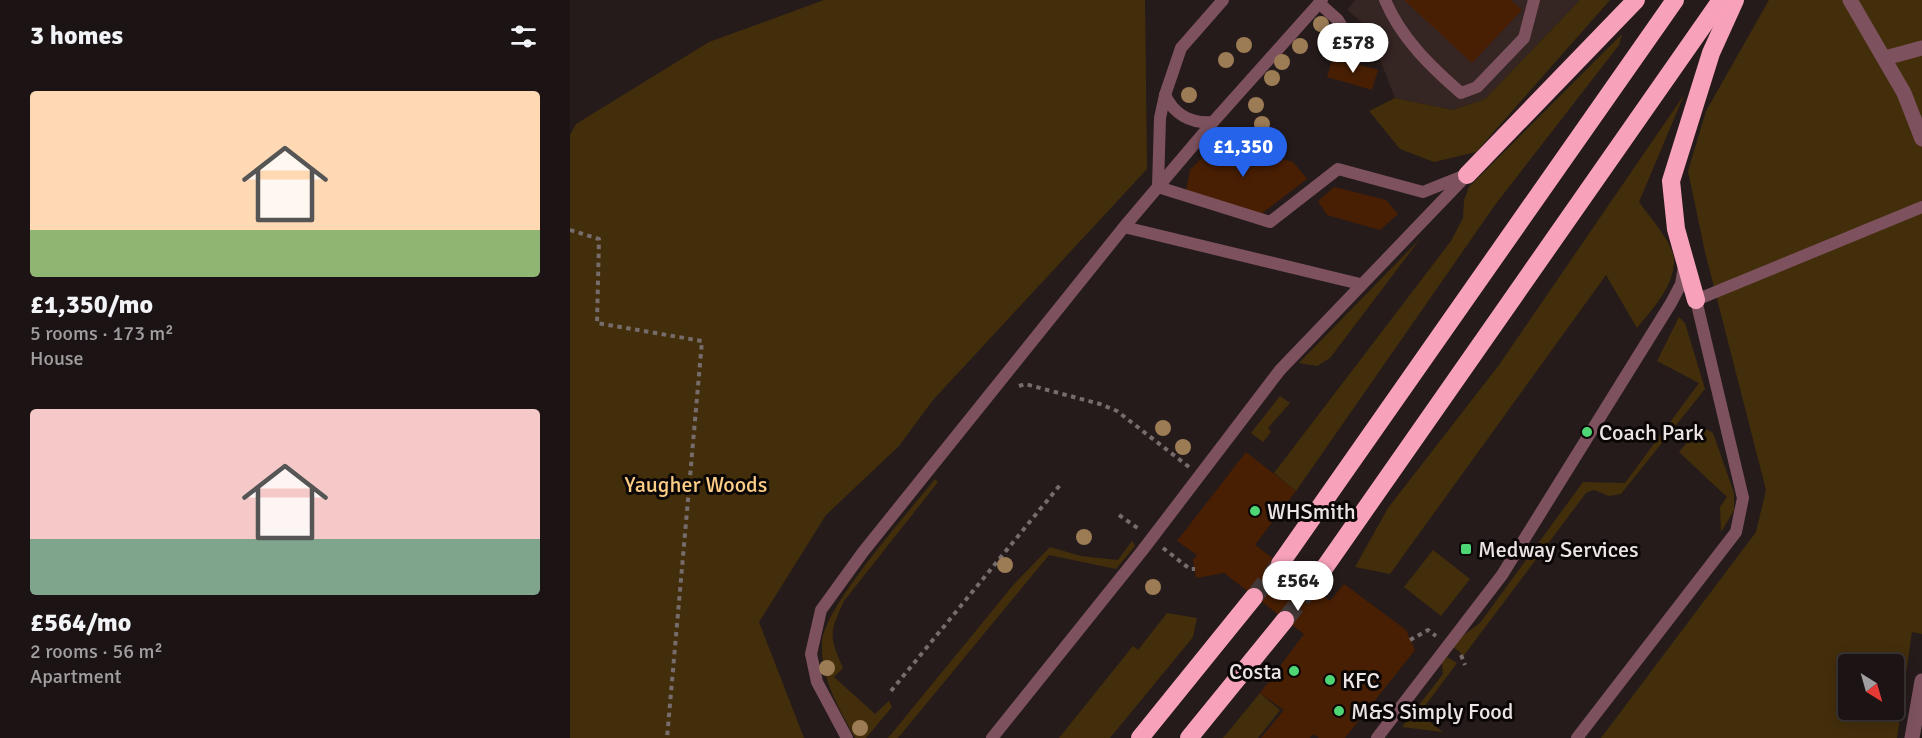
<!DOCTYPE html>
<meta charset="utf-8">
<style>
body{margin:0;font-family:Signika,sans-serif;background:#251d1d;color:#f1f3f6;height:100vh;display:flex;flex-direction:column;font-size:22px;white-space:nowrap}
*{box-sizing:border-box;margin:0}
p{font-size:20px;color:#a09ea0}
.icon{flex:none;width:33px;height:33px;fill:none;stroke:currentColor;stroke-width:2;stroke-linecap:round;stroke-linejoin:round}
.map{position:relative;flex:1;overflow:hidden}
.sheet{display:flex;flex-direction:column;background:#1c1414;width:570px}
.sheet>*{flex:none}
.needle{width:39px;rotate:143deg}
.controls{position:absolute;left:1268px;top:654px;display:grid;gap:12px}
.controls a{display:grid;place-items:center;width:66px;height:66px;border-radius:6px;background:#1c1414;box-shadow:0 3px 15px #0003,0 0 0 2px #3a3334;font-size:30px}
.price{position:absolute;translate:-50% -51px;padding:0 14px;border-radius:21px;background:#fff;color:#222;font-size:20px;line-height:39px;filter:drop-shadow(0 2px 3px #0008)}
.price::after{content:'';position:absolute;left:50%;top:36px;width:18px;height:14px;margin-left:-9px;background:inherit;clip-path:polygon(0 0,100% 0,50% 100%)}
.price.current{background:#2563eb;color:#fff}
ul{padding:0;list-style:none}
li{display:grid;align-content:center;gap:12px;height:318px;padding:0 30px}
li span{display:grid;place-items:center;height:186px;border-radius:6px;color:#555}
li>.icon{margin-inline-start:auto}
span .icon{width:108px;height:108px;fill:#fffc;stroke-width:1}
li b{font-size:26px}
h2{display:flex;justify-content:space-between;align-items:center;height:72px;padding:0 30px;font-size:26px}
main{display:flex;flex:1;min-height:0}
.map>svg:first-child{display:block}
</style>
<main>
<section class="sheet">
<h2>3 homes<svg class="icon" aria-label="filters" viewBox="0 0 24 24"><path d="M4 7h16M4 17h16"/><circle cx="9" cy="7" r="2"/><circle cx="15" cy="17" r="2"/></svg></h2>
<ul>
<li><span style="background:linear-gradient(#ffd9b3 75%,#8fb573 0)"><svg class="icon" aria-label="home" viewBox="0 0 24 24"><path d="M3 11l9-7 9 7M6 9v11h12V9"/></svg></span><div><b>£1,350/mo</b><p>5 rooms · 173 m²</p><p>House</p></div></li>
<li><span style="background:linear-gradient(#f6c9c9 70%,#7fa58c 0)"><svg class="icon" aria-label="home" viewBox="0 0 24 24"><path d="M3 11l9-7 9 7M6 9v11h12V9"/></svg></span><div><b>£564/mo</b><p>2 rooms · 56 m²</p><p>Apartment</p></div></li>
</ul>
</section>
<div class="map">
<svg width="1352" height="738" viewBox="0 0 1352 738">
<rect width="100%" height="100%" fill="#251b1a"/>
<path fill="#352523" d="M785,0H1010L915,99L883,110L825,98L797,27L777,10Z"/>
<g fill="#432e0b" fill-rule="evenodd">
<path d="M254,0H575L577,169L363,400L329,446L256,515L189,622L234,738H0V135L6,124L139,42Z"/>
<path d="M1010,0H1040L906,152L864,162L830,149L799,111L825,98L883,110L915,99Z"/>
<path d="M1199,0H1352V634L1342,632L1327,738H1031L1186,532L1196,490L1135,252L1118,171L1136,111ZM1278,664H1323V710H1278Z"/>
<path d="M1052,34L1049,45L925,205L726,491L704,473L881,241L893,218L894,200L899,187Z"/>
<path d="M1114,95L1069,202C1079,216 1103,243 1104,259C1105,286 1082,309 1067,328L1036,275L820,574L785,567L818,508L929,365Z"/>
<path d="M850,239L760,358L747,366L729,363Z"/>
<path d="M1109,317L1115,323L1135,389L1051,494L1039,496L1024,490L1016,493L892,658L890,652L880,645L910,623L1013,482L1055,483L1129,383L1087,361Z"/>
<path d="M710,396L720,403L698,428L701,432L693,442L681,433Z"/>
<path d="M1131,426L1143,433L1164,493V510L1151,532L1150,507L1157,497L1109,452Z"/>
<path d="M365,479L368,482L274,601C259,633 259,636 273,668L264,677L305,714L319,701L322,707L296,738H285C269,708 251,680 252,644C252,608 340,511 365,479Z"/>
<path d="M562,541L565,546L546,569L479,555L328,738H318L445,583L480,547L511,556L548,560Z"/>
<path d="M863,550L900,579L871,616L834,587Z"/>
<path d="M597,613L627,618L623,637L540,738H489L563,646L568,650Z"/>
<path d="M877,657L887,663L849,714L873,732L832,727L873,674L872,663Z"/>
<path d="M690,693L710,710L688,738H653Z"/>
</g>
<g fill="#491f03">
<path d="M834,0H941L952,10L902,63Z"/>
<path d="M763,57L808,70L802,90L757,77Z"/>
<path d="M648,141L723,162L737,179L691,214L616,191L620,170Z"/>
<path d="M764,187L816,200L828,214L810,230L757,215L748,201Z"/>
<path d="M676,452L726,491L685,545L760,601L774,584L836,630L845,650L775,738H749L743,734L740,738H691L714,710L690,693L734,634L654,573L626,578L623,560L627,555L607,541Z"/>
</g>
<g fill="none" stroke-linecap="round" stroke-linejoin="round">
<g stroke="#433938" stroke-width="18" stroke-dasharray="18 9" stroke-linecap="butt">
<path d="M684,597L710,564"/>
<path d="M715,620L741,587"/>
</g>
<g stroke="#756c6b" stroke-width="4" stroke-dasharray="4.5 4.5" stroke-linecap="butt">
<path d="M0,230L29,239L27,323L132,341L97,738"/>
<path d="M449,386L455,384L530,404L547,411L619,467"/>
<path d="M549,515L569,529"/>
<path d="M593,548L620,569H625"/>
<path d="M840,640L858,630L866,636"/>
<path d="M891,655L895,665"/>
<path d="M321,691L490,485"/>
</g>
<g stroke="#7d525e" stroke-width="12">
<path d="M653,0L611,48L595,95L590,118L588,187L700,222L768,169L853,192L893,176"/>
<path d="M815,0C831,38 860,66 891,93L907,87L954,38L964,0"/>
<path d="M749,3L768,20L785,48"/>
<path d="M595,95C604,114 620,124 643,122"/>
<path d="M554,227L790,284"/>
<path d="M277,738L247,682L241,654L251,610L293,552L554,227L643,122L752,0"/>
<path d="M422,738L572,551L710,370L897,175"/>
<path d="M807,738L932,575L1101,303L1111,284L1114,266"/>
<path d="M1007,738L1166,532L1173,498L1126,300L1352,207"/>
</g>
<g stroke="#7d525e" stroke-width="15">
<path d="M1280,0L1334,93L1352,139"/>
<path d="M1315,58L1352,48"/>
<path d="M1342,738L1352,681"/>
</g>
<g stroke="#f8a1ba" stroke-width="18">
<path d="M897,175L1066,0"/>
<path d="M1126,300L1106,229L1101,181L1141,53L1165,0"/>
<path d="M710,564L1105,0"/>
<path d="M741,587L1151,0"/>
<path d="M570,738L684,597"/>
<path d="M619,738L715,620"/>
</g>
</g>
<g fill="#9c7c55">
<circle cx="751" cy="24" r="8"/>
<circle cx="674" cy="45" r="8"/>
<circle cx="730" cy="46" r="8"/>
<circle cx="656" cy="60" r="8"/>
<circle cx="712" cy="62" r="8"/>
<circle cx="702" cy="78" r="8"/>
<circle cx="619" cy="95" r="8"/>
<circle cx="686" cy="105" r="8"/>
<circle cx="692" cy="124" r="8"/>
<circle cx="593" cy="428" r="8"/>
<circle cx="613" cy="447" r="8"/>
<circle cx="514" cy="537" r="8"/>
<circle cx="435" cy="565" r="8"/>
<circle cx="583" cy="587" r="8"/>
<circle cx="257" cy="668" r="8"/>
<circle cx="290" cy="728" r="8"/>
</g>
<g fill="#4ed675" stroke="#0b0706" stroke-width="2">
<circle cx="1017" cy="432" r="6"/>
<circle cx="685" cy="511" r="6"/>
<rect x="890" y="543" width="12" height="12" rx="3"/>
<circle cx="724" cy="671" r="6"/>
<circle cx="760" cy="680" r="6"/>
<circle cx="769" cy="711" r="6"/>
</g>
<g text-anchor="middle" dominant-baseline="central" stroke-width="6" stroke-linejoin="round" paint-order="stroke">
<g font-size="22" fill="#ede5e4" stroke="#0b0706" text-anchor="start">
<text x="1029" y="432">Coach Park</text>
<text x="697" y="511">WHSmith</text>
<text x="908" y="549">Medway Services</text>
<text x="712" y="671" text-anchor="end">Costa</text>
<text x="772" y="680">KFC</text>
<text x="781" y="711">M&amp;S Simply Food</text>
</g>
<g font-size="22" fill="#fdcc85" stroke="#0b0706">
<text x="126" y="484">Yaugher Woods</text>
</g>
</g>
</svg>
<div class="controls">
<a><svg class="needle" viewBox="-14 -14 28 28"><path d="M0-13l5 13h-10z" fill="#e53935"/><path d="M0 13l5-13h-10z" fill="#a09ea0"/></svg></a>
</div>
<b class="price" style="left:783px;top:74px">£578</b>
<b class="price current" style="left:673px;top:178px">£1,350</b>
<b class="price" style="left:728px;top:612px">£564</b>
</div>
</main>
